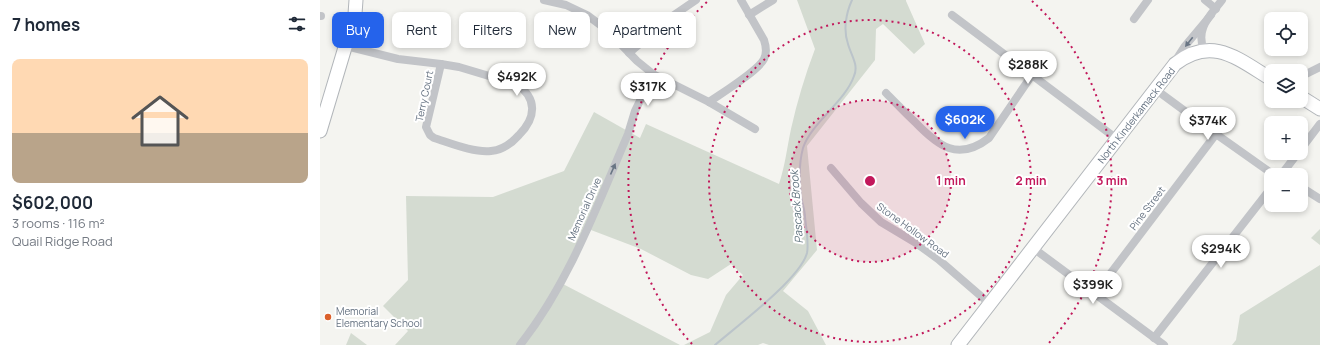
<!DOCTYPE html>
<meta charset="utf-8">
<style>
body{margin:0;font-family:Manrope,sans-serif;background:#f2f2f3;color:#1f2937;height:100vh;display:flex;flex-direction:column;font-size:15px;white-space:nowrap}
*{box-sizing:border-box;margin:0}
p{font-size:13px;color:#747a83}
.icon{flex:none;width:22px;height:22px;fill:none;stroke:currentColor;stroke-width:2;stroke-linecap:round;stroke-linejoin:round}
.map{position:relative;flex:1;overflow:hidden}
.sheet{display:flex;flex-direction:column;background:#fff;width:320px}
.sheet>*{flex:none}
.guide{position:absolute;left:12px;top:12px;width:380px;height:36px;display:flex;gap:8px}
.buttons{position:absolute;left:944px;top:12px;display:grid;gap:8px}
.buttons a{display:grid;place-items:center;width:44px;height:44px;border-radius:8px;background:#fff;box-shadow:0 2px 6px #0003;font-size:20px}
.price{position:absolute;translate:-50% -34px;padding:0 9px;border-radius:14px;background:#fff;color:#222;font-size:13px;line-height:26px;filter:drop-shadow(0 1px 2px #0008)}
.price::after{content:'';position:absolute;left:50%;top:24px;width:12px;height:9px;margin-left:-6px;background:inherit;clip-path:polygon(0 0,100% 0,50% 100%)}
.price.selected{background:#2563eb;color:#fff}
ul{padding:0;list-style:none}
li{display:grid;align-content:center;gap:8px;height:212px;padding:0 12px}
li span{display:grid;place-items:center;height:124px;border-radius:8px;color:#555}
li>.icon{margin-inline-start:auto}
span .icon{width:72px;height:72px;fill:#fffc;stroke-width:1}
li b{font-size:17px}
h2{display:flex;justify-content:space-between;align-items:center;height:48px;padding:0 12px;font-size:17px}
.pill{padding:0 14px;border-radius:8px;background:#fff;box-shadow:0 2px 6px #0003;font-size:14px;line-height:36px}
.pill.selected{background:#2563eb;color:#fff}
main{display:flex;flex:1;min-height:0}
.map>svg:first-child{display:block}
</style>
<main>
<section class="sheet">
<h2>7 homes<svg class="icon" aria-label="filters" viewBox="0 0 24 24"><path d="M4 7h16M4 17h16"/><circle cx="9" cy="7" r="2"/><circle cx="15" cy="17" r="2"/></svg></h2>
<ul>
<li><span style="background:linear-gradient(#ffd9b3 60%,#b9a48a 0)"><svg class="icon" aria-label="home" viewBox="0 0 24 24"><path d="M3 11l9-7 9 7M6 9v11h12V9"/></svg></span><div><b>$602,000</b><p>3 rooms · 116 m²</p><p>Quail Ridge Road</p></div></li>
</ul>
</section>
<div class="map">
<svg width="1000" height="345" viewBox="0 0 1000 345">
<rect width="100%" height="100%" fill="#f4f4f0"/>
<g fill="#d4dbd1">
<path d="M477,0H586V1L605,44L594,54L563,24L556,29L555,60L487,146L497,250L463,291L488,311L506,345H449L443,343L438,345H364L390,332L406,295L423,275L411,264L388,279L371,275L321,249L271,230L241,283L360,345H75L88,331L63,306L88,280L86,196L173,197L244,171L274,112L320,138L326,124L459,184C465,166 467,148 471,129C477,102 485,75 495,49Z"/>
<path d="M1000,229V245L991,238Z"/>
<path d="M1000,265V345H912L916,340L920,315Z"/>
<path d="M31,333L47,345H26Z"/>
</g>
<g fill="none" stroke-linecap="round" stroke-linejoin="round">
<path stroke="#bbc4ca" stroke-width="2" d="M395,345C417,326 480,279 487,253C489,244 486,227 485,217C485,210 482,203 481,196C479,180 479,163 483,148C491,123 525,102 534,76C539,65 531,55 528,44C523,30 526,13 532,0"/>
<defs>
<g id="primary">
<path d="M981,97L1000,109"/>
<path d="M0,131L35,14L36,0"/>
<path d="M638,345L855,64C892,35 918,59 951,79"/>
</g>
</defs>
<use href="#primary" stroke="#b2b6ba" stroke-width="15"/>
<g stroke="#c2c4c8" stroke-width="8">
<path d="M224,0L246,5L267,15L287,30L317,61L333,74L389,102L435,129"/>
<path d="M885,0L896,9"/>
<path d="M429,15L453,0"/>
<path d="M632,15L797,139"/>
<path d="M0,16H1"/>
<path d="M814,19L828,0"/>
<path d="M26,46L78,59L121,64"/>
<path d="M884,50C875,29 890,16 902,0"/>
<path d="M309,53L354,15L376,0"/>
<path d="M856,60L865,46L891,15"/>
<path d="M121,64L139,67L196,84C218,98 216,118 199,135C191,144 183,150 171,151C154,153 130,143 114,138L110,135L106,127Z"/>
<path d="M982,76L1000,67"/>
<path d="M835,89L896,134L954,175"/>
<path d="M566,93C576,103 585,113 595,122C618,146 638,162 669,138L712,75"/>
<path d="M389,102C402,93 438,71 444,59C447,53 446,46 444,40L421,0"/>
<path d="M981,149L1000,124"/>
<path d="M511,168L541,203L561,222L596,243L618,259L670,304"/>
<path d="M961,175L978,153"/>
<path d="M981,187L1000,199"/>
<path d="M713,248L844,345"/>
<path d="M775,294L896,134"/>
<path d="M834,338L951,188"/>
<path d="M200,345C249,283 277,206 308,134L315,111L333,74"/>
</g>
<use href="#primary" stroke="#fff" stroke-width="13"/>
</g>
<defs><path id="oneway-solid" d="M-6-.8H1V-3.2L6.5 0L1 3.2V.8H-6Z"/></defs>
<g fill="#697584">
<use href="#oneway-solid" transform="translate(869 42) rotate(128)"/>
<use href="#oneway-solid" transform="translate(293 169) rotate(-66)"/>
</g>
<circle cx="550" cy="181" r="81" fill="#c2185b" fill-opacity=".12"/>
<g fill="none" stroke="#c2185b" stroke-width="2" stroke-dasharray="2 4">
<circle cx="550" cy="181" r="81"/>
<circle cx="550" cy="181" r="161"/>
<path d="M372 344A242 242 0 0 1 388 1M712 1A242 242 0 0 1 728 344"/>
</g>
<circle fill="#db602a" stroke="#fff" stroke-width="1.5" cx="8" cy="317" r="4"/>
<g text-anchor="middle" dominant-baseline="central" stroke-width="4" stroke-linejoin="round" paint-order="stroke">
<g font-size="10" fill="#647180" stroke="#fff">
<text transform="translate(104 96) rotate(-78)">Terry Court</text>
<text transform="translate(816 115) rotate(-52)">North Kinderkamack Road</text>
<text transform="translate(827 208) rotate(-53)">Pine Street</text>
<text transform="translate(264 209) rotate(-66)">Memorial Drive</text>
<text transform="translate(593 230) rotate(36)">Stone Hollow Road</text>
</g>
<g font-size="10" fill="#647180" stroke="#fff" text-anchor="start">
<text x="16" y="311">Memorial<tspan x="16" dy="12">Elementary School</tspan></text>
</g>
<g font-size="11" font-style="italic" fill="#60737e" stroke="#fff">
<text transform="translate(476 207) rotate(-94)">Pascack Brook</text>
</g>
</g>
<circle cx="550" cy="181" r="6" fill="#c2185b" stroke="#fff" stroke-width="2"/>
<g font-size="12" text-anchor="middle" font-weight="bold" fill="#c2185b" stroke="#fff" stroke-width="4" stroke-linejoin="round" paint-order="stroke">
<text x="631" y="185">1 min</text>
<text x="711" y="185">2 min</text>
<text x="792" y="185">3 min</text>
</g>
</svg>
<div class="buttons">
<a><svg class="icon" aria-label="locate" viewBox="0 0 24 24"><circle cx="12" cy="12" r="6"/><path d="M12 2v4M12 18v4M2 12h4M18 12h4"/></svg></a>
<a><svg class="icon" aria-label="layers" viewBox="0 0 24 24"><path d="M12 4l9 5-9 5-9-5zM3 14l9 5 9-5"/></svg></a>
<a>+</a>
<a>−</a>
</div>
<b class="price" style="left:708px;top:85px">$288K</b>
<b class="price" style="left:197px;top:97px">$492K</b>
<b class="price" style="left:328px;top:107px">$317K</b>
<b class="price selected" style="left:645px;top:140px">$602K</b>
<b class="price" style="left:888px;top:141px">$374K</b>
<b class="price" style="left:901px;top:269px">$294K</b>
<b class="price" style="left:773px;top:305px">$399K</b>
<div class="guide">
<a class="pill selected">Buy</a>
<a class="pill">Rent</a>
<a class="pill">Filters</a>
<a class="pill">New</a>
<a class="pill">Apartment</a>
</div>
</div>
</main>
